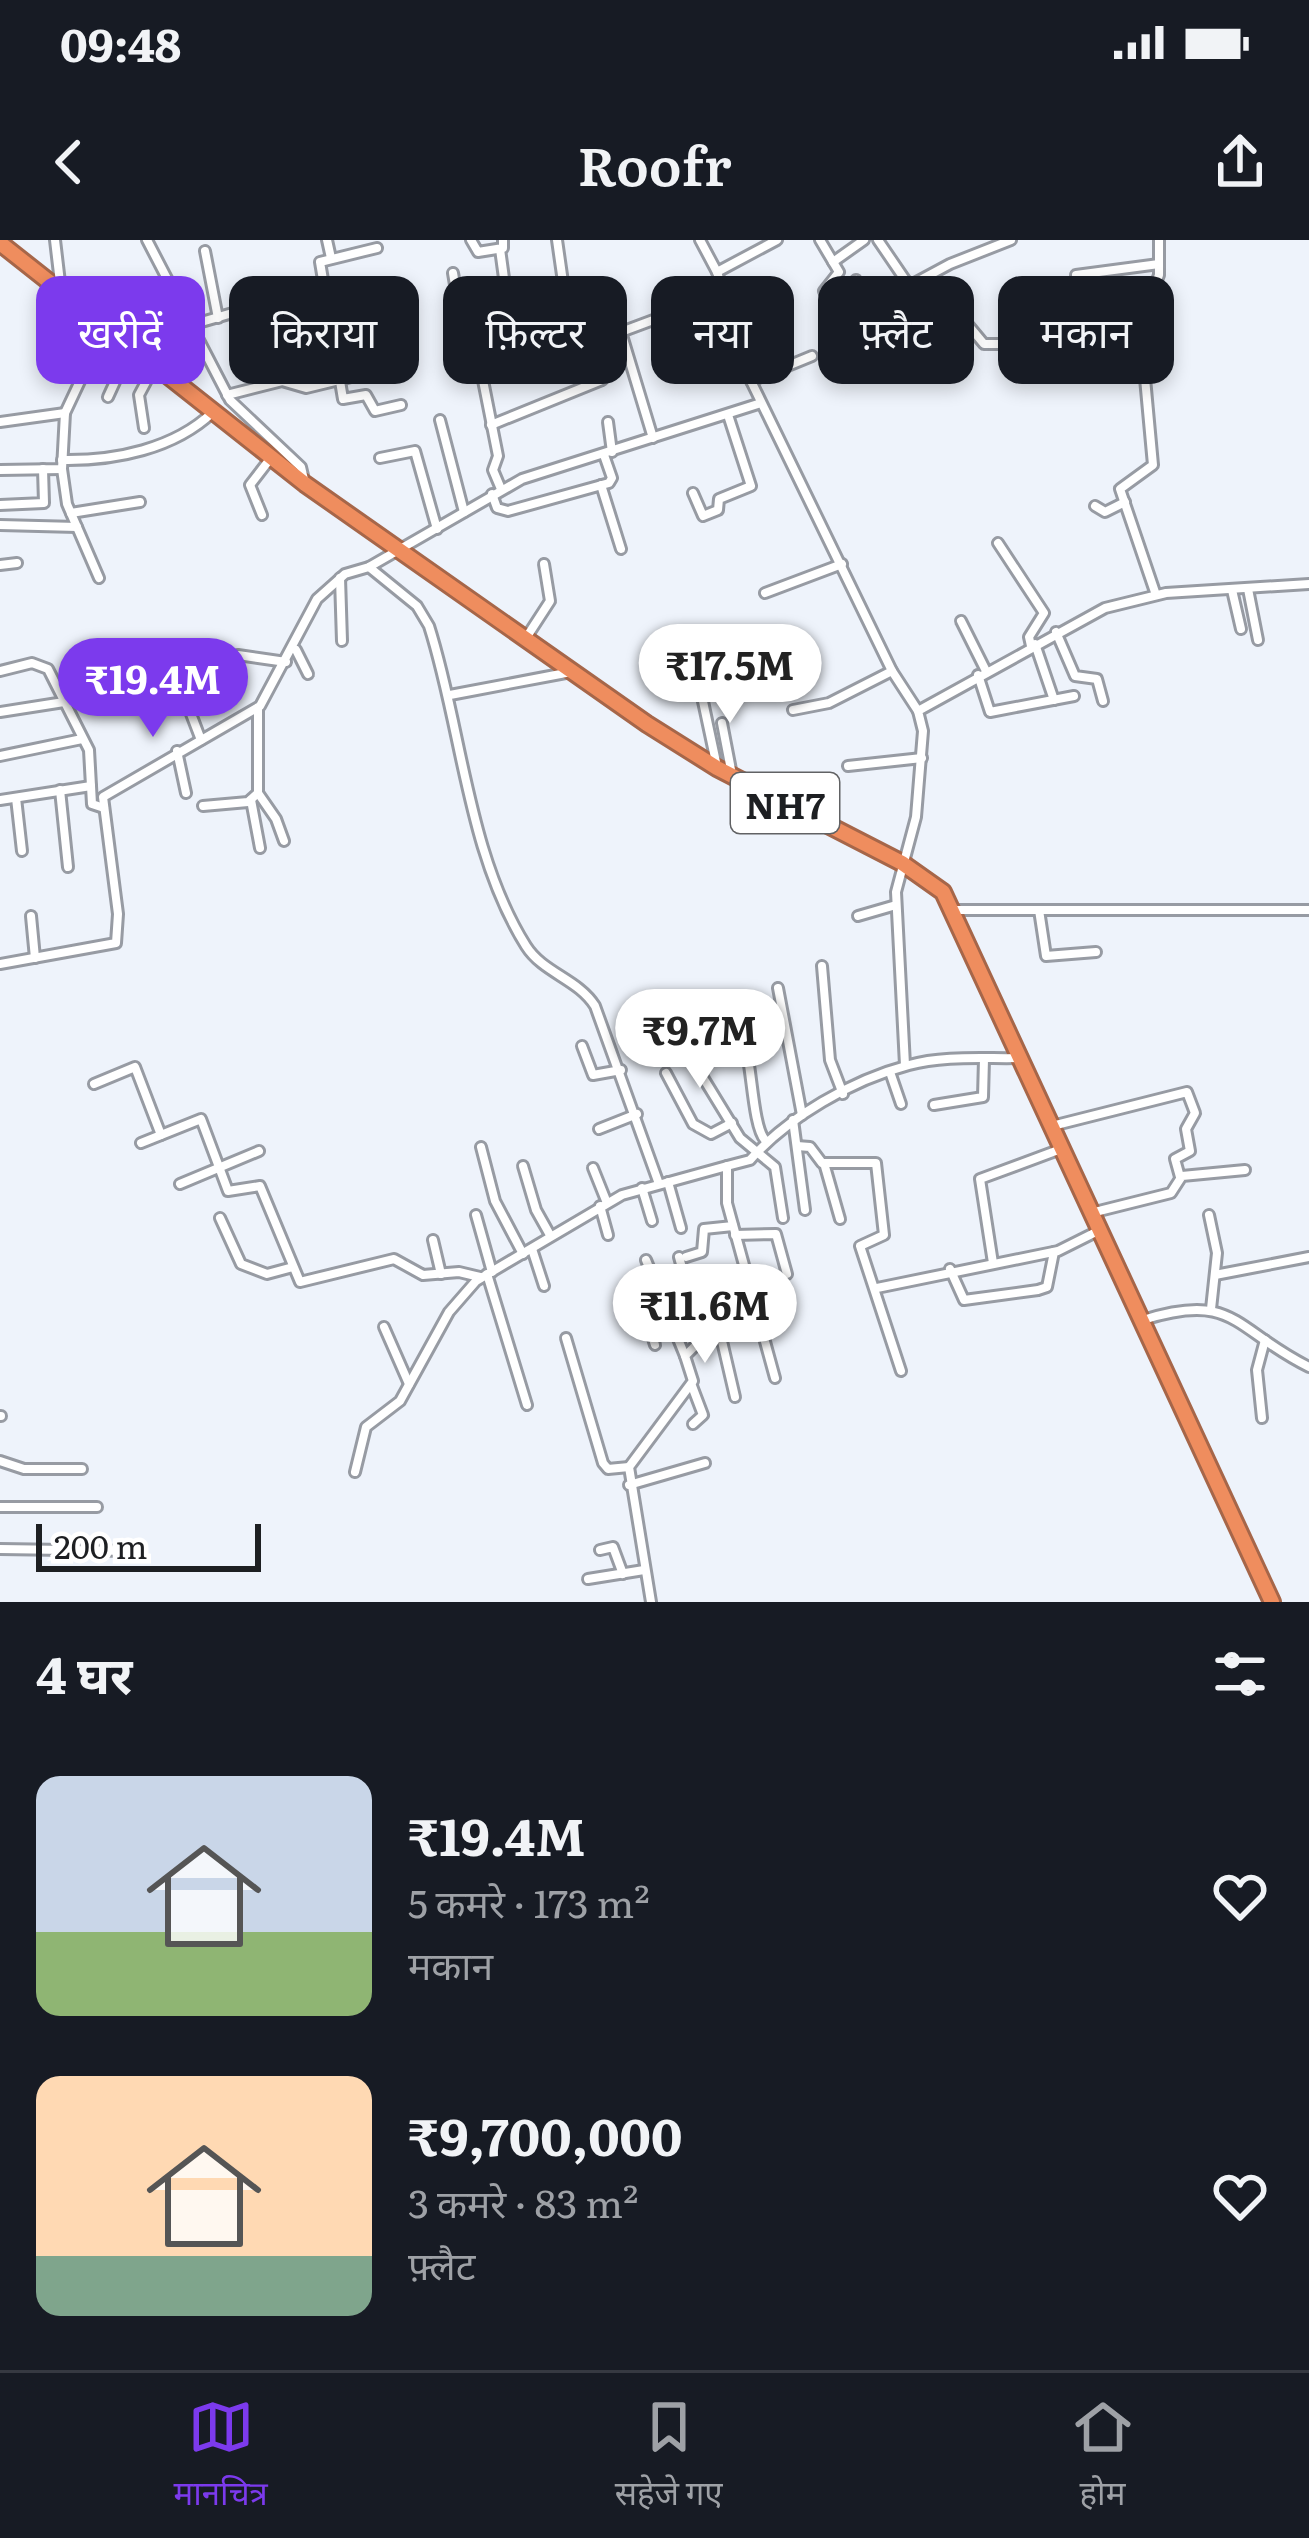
<!DOCTYPE html>
<html lang="hi">
<meta charset="utf-8">
<style>
body{margin:0;font-family:Literata,"Noto Sans Devanagari",serif;background:#20242c;color:#f1f3f6;height:100vh;display:flex;flex-direction:column;font-size:45px;white-space:nowrap}
*{box-sizing:border-box;margin:0}
p{font-size:39px;color:#9ea1a6}
.icon{flex:none;width:66px;height:66px;fill:none;stroke:currentColor;stroke-width:2;stroke-linecap:round;stroke-linejoin:round}
.map{position:relative;height:1362px;overflow:hidden}
.sheet{display:flex;flex-direction:column;background:#171b24;flex:1}
.sheet>*{flex:none}
.banner{position:absolute;left:36px;top:36px;width:1239px;height:108px;display:flex;gap:24px}
.scale{position:absolute;left:36px;bottom:30px;width:225px;box-sizing:border-box;padding-left:12px;border:6px solid #1d1f22;border-top:0;font-size:33px;line-height:42px;white-space:nowrap;color:#1d1f22;-webkit-text-stroke:9px #fff;paint-order:stroke}
.price{position:absolute;translate:-50% -102px;padding:0 27px;border-radius:42px;background:#fff;color:#222;font-size:39px;line-height:78px;filter:drop-shadow(0 3px 6px #0008)}
.price::after{content:'';position:absolute;left:50%;top:72px;width:36px;height:27px;margin-left:-18px;background:inherit;clip-path:polygon(0 0,100% 0,50% 100%)}
.price.on{background:#7c3aed;color:#fff}
ul{padding:0;list-style:none}
li{display:flex;align-items:center;gap:36px;height:300px;padding:0 36px}
li span{display:grid;place-items:center;flex:none;width:336px;height:240px;border-radius:24px;color:#555}
li>.icon{margin-inline-start:auto}
span .icon{width:144px;height:144px;fill:#fffc;stroke-width:1}
li b{font-size:51px}
h2{display:flex;justify-content:space-between;align-items:center;height:144px;padding:0 36px;font-size:51px}
.chip{padding:0 42px;border-radius:24px;background:#171b24;box-shadow:0 6px 18px #0003;font-size:42px;line-height:108px}
.chip.on{background:#7c3aed;color:#fff}
.status{display:flex;justify-content:space-between;align-items:center;height:84px;padding:0 60px;background:#171b24;direction:ltr}
.status svg{height:33px;fill:currentColor}
header{display:flex;justify-content:space-between;align-items:center;height:156px;padding:0 36px;background:#171b24;font-size:54px;font-weight:600}
.dock{display:flex;justify-content:space-around;align-items:center;height:168px;border-top:3px solid #363941;background:#171b24;font-size:33px;color:#9ea1a6}
.dock a{display:grid;justify-items:center;gap:6px}
.dock .on{color:#7c3aed}
.map>svg:first-child{display:block}
</style>
<div class="status"><b>09:48</b><svg viewBox="0 0 49 12"><path d="M0 12V9h3v3zM5 12V6h3v6zM10 12V3h3v9zM15 12V0h3v12zM26 1h20v11H26zM47 4h2v5h-2z"/></svg></div>
<header><svg class="icon" aria-label="back" viewBox="0 0 24 24"><path d="M15 5l-7 7 7 7"/></svg>Roofr<svg class="icon" aria-label="share" viewBox="0 0 24 24"><path d="M12 15V3M7 8l5-5 5 5M5 13v7h14v-7"/></svg></header>
<div class="map">
<svg width="1309" height="1362" viewBox="0 0 1309 1362">
<rect width="100%" height="100%" fill="#eef3fb"/>
<g fill="none" stroke-linecap="round" stroke-linejoin="round">
<defs>
<g id="street">
<path d="M55,0L61,51"/>
<path d="M147,0L230,160L301,227L305,244"/>
<path d="M327,0L331,18"/>
<path d="M471,0L478,12L503,8V0"/>
<path d="M700,0L717,32L751,141L892,431L918,471"/>
<path d="M820,0L839,32L824,51L846,103"/>
<path d="M878,0L910,47"/>
<path d="M377,8L320,22L343,159L366,155L375,171L401,165"/>
<path d="M500,9L506,53"/>
<path d="M205,11L218,78"/>
<path d="M833,22L864,0"/>
<path d="M717,32L777,0"/>
<path d="M453,33L461,80L472,85L498,216L493,230L501,249"/>
<path d="M1076,35L1159,24"/>
<path d="M929,38L984,104H1012L1058,89"/>
<path d="M856,40L870,67L950,24L1011,0"/>
<path d="M323,57L395,44L407,81"/>
<path d="M482,57L563,42L557,0"/>
<path d="M657,78L673,114"/>
<path d="M191,85L267,63"/>
<path d="M684,98L729,73"/>
<path d="M751,141L812,116"/>
<path d="M227,155L282,141L306,148L409,123"/>
<path d="M108,157L130,109"/>
<path d="M440,180L464,272"/>
<path d="M0,182L65,173"/>
<path d="M608,182L612,212"/>
<path d="M491,185L602,140"/>
<path d="M144,188L139,155L154,127"/>
<path d="M653,198L621,92L723,54"/>
<path d="M380,218L415,211L437,289"/>
<path d="M62,220C115,221 174,209 213,172"/>
<path d="M62,229L67,264L99,338"/>
<path d="M0,230L62,229L65,173L105,88"/>
<path d="M601,245L621,309"/>
<path d="M693,253L703,276L718,270L719,259L751,246L728,175"/>
<path d="M492,254L497,268L508,271L609,243L612,238L604,215"/>
<path d="M0,265L44,263L43,229"/>
<path d="M1095,266L1105,272L1125,262"/>
<path d="M71,273L140,262"/>
<path d="M262,275L250,245L270,219"/>
<path d="M0,285L77,287"/>
<path d="M998,303L1044,373L1029,397L1031,406"/>
<path d="M0,325L17,323"/>
<path d="M369,327L417,366L429,386C462,489 467,612 526,706C543,733 578,739 595,766L659,944"/>
<path d="M340,338L342,401"/>
<path d="M1248,349L1258,400"/>
<path d="M1232,350L1241,389"/>
<path d="M765,353L842,324"/>
<path d="M1156,355L1120,249L1153,225L1140,84L1159,35V0"/>
<path d="M961,381L986,431"/>
<path d="M1056,392L1075,436L1097,439L1103,461"/>
<path d="M526,398L550,361L544,324"/>
<path d="M1035,404L1054,460"/>
<path d="M296,410L308,434"/>
<path d="M238,415L286,422"/>
<path d="M0,431L32,423L48,429L89,510L92,564L104,568"/>
<path d="M978,435L990,472L1074,456"/>
<path d="M701,452L717,527"/>
<path d="M450,455L571,432"/>
<path d="M188,466L201,500"/>
<path d="M793,470L829,463L892,431"/>
<path d="M0,472L64,462"/>
<path d="M722,483L732,535"/>
<path d="M177,511L186,553"/>
<path d="M0,516L82,499"/>
<path d="M848,526L922,518"/>
<path d="M60,550L68,627"/>
<path d="M258,553L276,579L284,601"/>
<path d="M16,558L22,611"/>
<path d="M0,560L91,546"/>
<path d="M251,560L260,608"/>
<path d="M203,566L248,562L258,553V468"/>
<path d="M954,670H1309"/>
<path d="M1039,670L1046,716L1096,712"/>
<path d="M31,676L35,718"/>
<path d="M858,676L896,665"/>
<path d="M0,724L116,703L118,674L103,557L260,466L317,359L345,334L369,327L522,239L761,163"/>
<path d="M822,726L830,820L843,854"/>
<path d="M778,748L802,875"/>
<path d="M692,777L687,800L699,831L740,898L775,927L783,978"/>
<path d="M745,804C752,828 753,887 765,900"/>
<path d="M582,806L593,835L621,830"/>
<path d="M905,825L896,652L916,577L923,491L918,471L1105,368L1166,353L1309,344"/>
<path d="M890,832L901,864"/>
<path d="M666,833L693,884L711,894L732,883"/>
<path d="M94,844L135,827L161,895"/>
<path d="M934,865L983,857L984,819"/>
<path d="M793,880L805,970"/>
<path d="M1052,886L1187,852L1195,873L1186,889L1190,911L1175,919L1180,937"/>
<path d="M599,889L637,874"/>
<path d="M141,903L201,879L228,951L260,946L300,1042L394,1019L423,1035L459,1032L480,1037"/>
<path d="M797,906L810,907L822,923H876L884,995L860,1006L901,1131"/>
<path d="M481,907L495,961L523,1014"/>
<path d="M824,923L840,979"/>
<path d="M523,926L536,970L550,995"/>
<path d="M593,928L607,963"/>
<path d="M668,942L681,988"/>
<path d="M180,944L259,911"/>
<path d="M642,948L652,981"/>
<path d="M600,966L608,995"/>
<path d="M1091,973L1171,953L1182,936L1245,930"/>
<path d="M476,975L492,1032"/>
<path d="M1209,975L1217,1013L1211,1069"/>
<path d="M220,978L241,1024L267,1034L293,1027"/>
<path d="M735,995L776,994L787,1034"/>
<path d="M433,1000L441,1034"/>
<path d="M532,1009L544,1046"/>
<path d="M679,1017L702,1099"/>
<path d="M686,1017L702,1012L704,989L733,986"/>
<path d="M646,1020L685,1116"/>
<path d="M993,1023L980,939L1061,909"/>
<path d="M950,1029L964,1060L1038,1050L1047,1047L1054,1012"/>
<path d="M487,1034L527,1165"/>
<path d="M1215,1035L1309,1017"/>
<path d="M877,1048L1058,1011L1098,991"/>
<path d="M1143,1080C1235,1051 1234,1090 1309,1127"/>
<path d="M718,1084L735,1157"/>
<path d="M384,1087L409,1144"/>
<path d="M566,1098L603,1223L608,1229L629,1227"/>
<path d="M655,1105L646,1076L665,1067"/>
<path d="M775,1138L727,963V926L750,920C788,877 852,840 909,825C944,815 986,819 1022,818"/>
<path d="M692,1146L703,1175L693,1184"/>
<path d="M0,1176H1"/>
<path d="M1262,1178L1257,1130L1265,1100"/>
<path d="M0,1221L24,1229H82"/>
<path d="M355,1232L366,1187L400,1161L449,1072L476,1041L622,955L727,926"/>
<path d="M629,1245L705,1223"/>
<path d="M0,1267H97"/>
<path d="M0,1309L131,1311"/>
<path d="M600,1310L613,1307L623,1334"/>
<path d="M588,1339L644,1330"/>
<path d="M651,1362L629,1227L693,1141L685,1116L714,1087L756,1073"/>
</g>
<path id="highway" d="M0,3L305,244L647,484L717,528L902,623L943,652L1272,1362"/>
</defs>
<use href="#street" stroke="#979ba3" stroke-width="14"/>
<use href="#highway" stroke="#a66649" stroke-width="20"/>
<use href="#street" stroke="#fff" stroke-width="8"/>
<use href="#highway" stroke="#ef8d5e" stroke-width="14"/>
</g>
<g text-anchor="middle" dominant-baseline="central" stroke-width="9" stroke-linejoin="round" paint-order="stroke">
<rect fill="#fff" stroke="#616264" stroke-width="3" x="731" y="533" width="108" height="60" rx="9"/>
<g font-size="36" font-weight="bold" fill="#1d1f22">
<text x="785" y="563">NH7</text>
</g>
</g>
</svg>
<div class="scale">200 m</div>
<b class="price" style="left:730px;top:486px">₹17.5M</b>
<b class="price on" style="left:153px;top:500px">₹19.4M</b>
<b class="price" style="left:700px;top:851px">₹9.7M</b>
<b class="price" style="left:705px;top:1126px">₹11.6M</b>
<div class="banner">
<a class="chip on">खरीदें</a>
<a class="chip">किराया</a>
<a class="chip">फ़िल्टर</a>
<a class="chip">नया</a>
<a class="chip">फ़्लैट</a>
<a class="chip">मकान</a>
</div>
</div>
<section class="sheet">
<h2>4 घर<svg class="icon" aria-label="filters" viewBox="0 0 24 24"><path d="M4 7h16M4 17h16"/><circle cx="9" cy="7" r="2"/><circle cx="15" cy="17" r="2"/></svg></h2>
<ul>
<li><span style="background:linear-gradient(#c9d6e8 65%,#8fb573 0)"><svg class="icon" aria-label="home" viewBox="0 0 24 24"><path d="M3 11l9-7 9 7M6 9v11h12V9"/></svg></span><div><b>₹19.4M</b><p>5 कमरे · 173 m²</p><p>मकान</p></div><svg class="icon" aria-label="heart" viewBox="0 0 24 24"><path d="M12 20l-8-8c-3-5 5-10 8-4 3-6 11-1 8 4z"/></svg></li>
<li><span style="background:linear-gradient(#ffd9b3 75%,#7fa58c 0)"><svg class="icon" aria-label="home" viewBox="0 0 24 24"><path d="M3 11l9-7 9 7M6 9v11h12V9"/></svg></span><div><b>₹9,700,000</b><p>3 कमरे · 83 m²</p><p>फ़्लैट</p></div><svg class="icon" aria-label="heart" viewBox="0 0 24 24"><path d="M12 20l-8-8c-3-5 5-10 8-4 3-6 11-1 8 4z"/></svg></li>
</ul>
</section>
<nav class="dock">
<a class="on"><svg class="icon" aria-label="map" viewBox="0 0 24 24"><path d="M3 6l6-2 6 2 6-2v14l-6 2-6-2-6 2zM9 4v14M15 6v14"/></svg>मानचित्र</a>
<a><svg class="icon" aria-label="saved" viewBox="0 0 24 24"><path d="M7 4h10v16l-5-4-5 4z"/></svg>सहेजे गए</a>
<a><svg class="icon" aria-label="home" viewBox="0 0 24 24"><path d="M3 11l9-7 9 7M6 9v11h12V9"/></svg>होम</a>
</nav>
